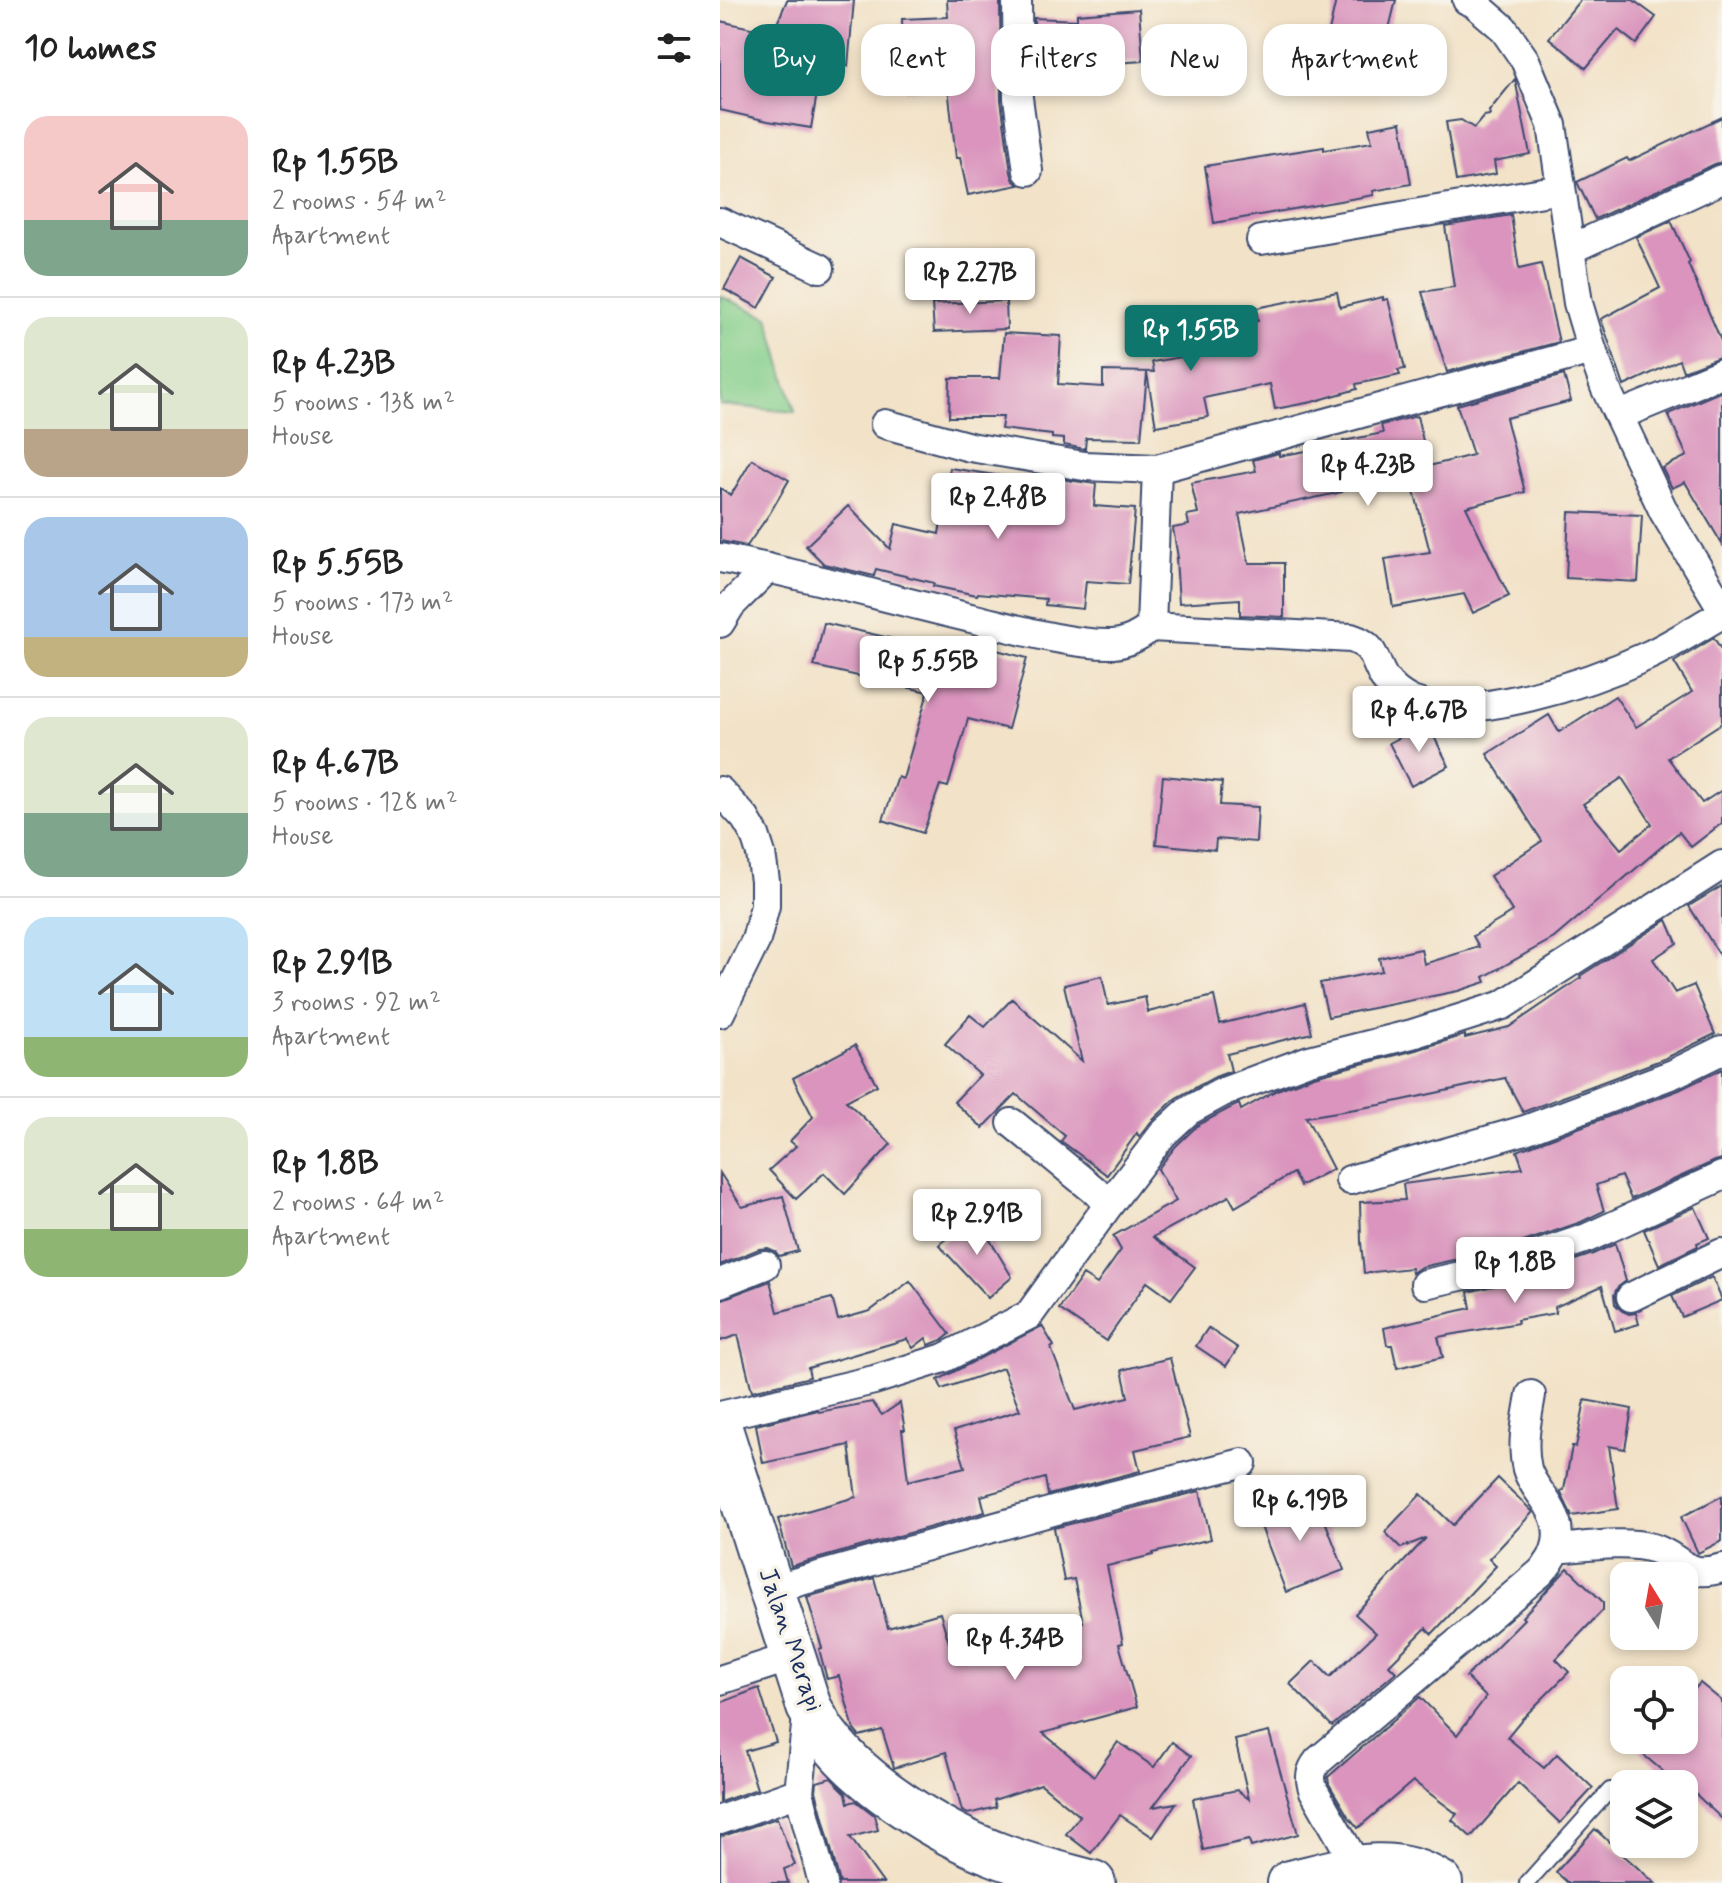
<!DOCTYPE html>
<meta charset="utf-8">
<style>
body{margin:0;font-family:Mynerve,sans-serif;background:#f2f2f2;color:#222;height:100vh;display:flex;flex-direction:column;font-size:30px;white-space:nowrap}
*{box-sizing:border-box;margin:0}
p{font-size:26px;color:#767676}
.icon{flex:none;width:44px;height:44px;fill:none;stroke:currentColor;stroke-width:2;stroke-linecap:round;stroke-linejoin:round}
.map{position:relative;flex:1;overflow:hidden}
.side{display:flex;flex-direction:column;background:#fff;width:720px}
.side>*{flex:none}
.top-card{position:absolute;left:24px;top:24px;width:760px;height:72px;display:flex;gap:16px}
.needle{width:52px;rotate:349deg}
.controls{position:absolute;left:890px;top:1562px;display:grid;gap:16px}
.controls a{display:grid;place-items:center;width:88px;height:88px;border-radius:16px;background:#fff;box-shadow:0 4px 12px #0003;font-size:40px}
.price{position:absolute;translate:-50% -68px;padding:0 18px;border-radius:8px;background:#fff;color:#222;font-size:26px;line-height:52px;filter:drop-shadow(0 2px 4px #0008)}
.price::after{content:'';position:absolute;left:50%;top:48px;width:24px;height:18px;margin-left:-12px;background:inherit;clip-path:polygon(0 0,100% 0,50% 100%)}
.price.on{background:#0f766e;color:#fff}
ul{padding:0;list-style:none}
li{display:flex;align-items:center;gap:24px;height:200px;padding:0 24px}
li+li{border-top:2px solid #e0e0e0}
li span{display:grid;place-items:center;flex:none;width:224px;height:160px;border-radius:24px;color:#555}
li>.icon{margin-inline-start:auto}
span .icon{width:96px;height:96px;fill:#fffc;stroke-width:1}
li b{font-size:34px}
h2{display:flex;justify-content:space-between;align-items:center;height:96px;padding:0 24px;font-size:34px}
.chip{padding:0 28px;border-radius:24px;background:#fff;box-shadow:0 4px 12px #0003;font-size:28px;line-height:72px}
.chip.on{background:#0f766e;color:#fff}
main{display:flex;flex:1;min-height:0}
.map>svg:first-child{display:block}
</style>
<main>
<section class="side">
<h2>10 homes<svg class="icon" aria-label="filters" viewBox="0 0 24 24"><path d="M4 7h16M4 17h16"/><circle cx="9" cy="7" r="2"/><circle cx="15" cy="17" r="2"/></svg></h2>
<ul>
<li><span style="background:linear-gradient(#f6c9c9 65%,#7fa58c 0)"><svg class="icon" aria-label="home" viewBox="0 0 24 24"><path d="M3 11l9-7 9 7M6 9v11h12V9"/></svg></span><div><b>Rp 1.55B</b><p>2 rooms · 54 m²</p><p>Apartment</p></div></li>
<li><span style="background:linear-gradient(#dfe7d0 70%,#b9a48a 0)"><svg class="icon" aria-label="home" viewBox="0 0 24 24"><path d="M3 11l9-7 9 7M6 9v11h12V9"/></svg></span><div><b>Rp 4.23B</b><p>5 rooms · 138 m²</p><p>House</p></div></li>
<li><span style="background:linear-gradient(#a9c7e8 75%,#c2b280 0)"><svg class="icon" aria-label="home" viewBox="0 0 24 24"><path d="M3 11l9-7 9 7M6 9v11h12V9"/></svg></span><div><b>Rp 5.55B</b><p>5 rooms · 173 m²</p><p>House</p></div></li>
<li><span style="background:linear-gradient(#dfe7d0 60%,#7fa58c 0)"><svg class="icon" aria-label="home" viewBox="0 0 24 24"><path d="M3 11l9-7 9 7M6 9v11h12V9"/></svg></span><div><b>Rp 4.67B</b><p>5 rooms · 128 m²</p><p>House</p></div></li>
<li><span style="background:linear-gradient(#bfe0f5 75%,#8fb573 0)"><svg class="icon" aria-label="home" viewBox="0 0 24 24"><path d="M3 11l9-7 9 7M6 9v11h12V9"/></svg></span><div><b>Rp 2.91B</b><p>3 rooms · 92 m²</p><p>Apartment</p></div></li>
<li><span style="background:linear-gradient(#dfe7d0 70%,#8fb573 0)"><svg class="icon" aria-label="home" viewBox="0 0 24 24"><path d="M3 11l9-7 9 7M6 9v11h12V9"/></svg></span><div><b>Rp 1.8B</b><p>2 rooms · 64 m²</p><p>Apartment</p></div></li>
</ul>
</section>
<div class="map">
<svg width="1002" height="1883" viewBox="0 0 1002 1883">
<rect width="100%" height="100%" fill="#f7f3e8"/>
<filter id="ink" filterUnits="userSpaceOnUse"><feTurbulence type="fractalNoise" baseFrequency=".0125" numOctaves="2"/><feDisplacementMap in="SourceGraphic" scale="16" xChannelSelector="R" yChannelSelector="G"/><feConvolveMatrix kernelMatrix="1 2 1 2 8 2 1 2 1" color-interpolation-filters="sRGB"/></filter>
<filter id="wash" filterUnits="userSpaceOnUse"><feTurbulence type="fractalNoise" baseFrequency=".006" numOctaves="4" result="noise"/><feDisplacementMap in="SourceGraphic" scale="32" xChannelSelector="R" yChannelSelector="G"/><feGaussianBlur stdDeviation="1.8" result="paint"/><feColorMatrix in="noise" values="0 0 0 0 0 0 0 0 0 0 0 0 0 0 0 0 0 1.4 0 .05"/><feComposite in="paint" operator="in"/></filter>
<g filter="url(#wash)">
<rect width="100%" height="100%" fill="#f2e2c7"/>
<path fill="#86cf8c" stroke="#507f75" stroke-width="2" d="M0,296L48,317L75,412L0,405Z"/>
<g id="blocks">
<g fill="#da94bd" fill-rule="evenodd">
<path d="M67,0H134L128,66L102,64L91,128L48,121L0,110V21L53,33Z"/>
<path d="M227,0H280L281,100L291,173L294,181L299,185L248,195L240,158H236L228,87L185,90L182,19L228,17Z"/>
<path d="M616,0H676L662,58L606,45Z"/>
<path d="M860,0H913L936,17L916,44L898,30L866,68L829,38Z"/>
<path d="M419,9L423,61L351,66L350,91L315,90L314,18L357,20V14Z"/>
<path d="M795,79L810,154L774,161L776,174L736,181L726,122L741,120L754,128L764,116L770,115L769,111Z"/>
<path d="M1002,117V162L995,164L875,219L857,182L907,158L909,161Z"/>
<path d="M681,122L691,184L653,191L654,195L494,223L485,166L604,147V150L652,142L649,128Z"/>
<path d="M791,215L799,269L821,264L839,342L727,372L702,292L734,287L725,226Z"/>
<path d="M951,221L970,262L968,264L1002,343V356L963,371L959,360L904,386L881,319L940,288L916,237Z"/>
<path d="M21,258L56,277L39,308L4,289Z"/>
<path d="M617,292L620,307L663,297V300L668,299L685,369L678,370L680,375L636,384L637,389L592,402L555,409L550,384L484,398L488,417L436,426L427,373L421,439L366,438L365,449L344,445V439L332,438V435L281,429L283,417H229L230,378H280L284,333L341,336L338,384L383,387V371L434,372L432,362L502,350L498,329L538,321L536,308Z"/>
<path d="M286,301L287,329L214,332L212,304Z"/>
<path d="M844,375L851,401L786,418L805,492L746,507L789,596L753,613L744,594L673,607L665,559L710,552L690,475L621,489L622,492L519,514L529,563H564V617L520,615V599L459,603L456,558H458L453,528L469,525L467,515L478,513L471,483L536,471L533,460L559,453V456L624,444L623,441L663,433L661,425L697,416L709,466L753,455L737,405Z"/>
<path d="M1002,391V544L965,482L952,488L942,468L967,456L948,414Z"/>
<path d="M32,459L69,480L50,513L27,546L0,541V488L11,495Z"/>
<path d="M230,468L339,485L340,479L376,484L374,506L415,509L408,584L366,581L363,609L325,605L326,599L258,593L257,595L213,586L214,583L156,569L154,576L104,564L86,546L128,506L170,549L176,524L219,534Z"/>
<path d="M849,512L922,515L918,582L846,578Z"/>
<path d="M104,623L266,660L269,648L307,658L288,729L248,719L228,787L220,785L203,833L163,820L178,777L183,779L208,692L94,666Z"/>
<path d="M994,638L1002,651V723L948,758L982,803L1002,790V823L971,847L959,832L834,938L764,977L766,982L738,991L608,1017L600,983L662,971L659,958L701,949L704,964L759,947L753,936L783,918V917L792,911L770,876L822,841L767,754L829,715L839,732L895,696L916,727L972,692L954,662ZM902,778L932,824L901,849L863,804Z"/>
<path d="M707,723L729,766L691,786L669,743Z"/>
<path d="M443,776L502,782L500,805L538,807L536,842L496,839L495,850L436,844Z"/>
<path d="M1002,886V959L969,906Z"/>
<path d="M947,920L957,943L933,959L955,993L974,985L995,1034L946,1058L803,1112L785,1078L660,1105L586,1117L613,1169L580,1186L573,1173L515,1207L509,1196L433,1237L475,1267L451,1299L427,1282L386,1341L339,1309L363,1275L377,1284L401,1250L393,1236L456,1201L438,1169L456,1146L478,1125L510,1108L519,1104L521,1110L557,1090L594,1076L696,1050L745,1035V1038L789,1027L861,978L860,976Z"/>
<path d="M382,976L388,1005L425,997L428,1012L494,996L500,1024L585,1003L592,1033L507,1054L511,1071L495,1077L456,1098L431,1122L419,1137L417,1133L387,1175L341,1141L345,1136L296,1094L263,1128L234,1102L260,1075L225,1044L250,1015L265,1027L292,999L362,1061L344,985Z"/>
<path d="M135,1045L157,1085L126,1101L171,1144L125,1194L104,1173L76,1199L49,1170L76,1146L70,1141L93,1117L73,1078Z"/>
<path d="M1002,1069V1159L995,1161L911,1199L901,1176L876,1185L884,1211L861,1222L780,1250L701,1267L692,1273L691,1268L644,1273L641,1242L640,1202L685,1200L683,1184L803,1168L797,1151L959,1090Z"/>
<path d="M0,1173L22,1207L63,1196L78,1251L59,1256L55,1251L48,1248L39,1249L0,1265Z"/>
<path d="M975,1207L989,1238L977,1243L978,1246L939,1265L924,1230Z"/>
<path d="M250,1217L267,1235L292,1277L268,1298L219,1245Z"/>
<path d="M895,1244L906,1281L897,1288L894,1295L895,1304L902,1311L909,1314L916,1313L919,1324L895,1331L882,1286L835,1307L836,1313L797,1320L798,1323L718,1337L723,1357L677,1368L672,1345H667L664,1328L751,1308L748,1292L790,1282L873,1254Z"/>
<path d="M992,1277L1002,1300L962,1317L952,1296Z"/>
<path d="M50,1281L58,1312L112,1298L118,1320L150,1311L190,1281L230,1334L224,1339L209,1345L206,1338L193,1348L187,1339L88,1368L90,1377L32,1391L18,1335L0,1341V1300Z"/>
<path d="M322,1326L334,1346L331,1348L355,1410L408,1397L402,1370L450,1358L470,1437L415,1450L420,1471L328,1495L325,1478L261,1496L265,1512L71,1566L58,1519L136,1497L129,1445L43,1463L36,1425L98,1410L99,1412L152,1402L162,1415L180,1403L185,1430H182L188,1481L245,1467L234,1431L300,1410L283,1368L222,1389L218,1380Z"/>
<path d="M488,1328L518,1348L506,1366L476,1346Z"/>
<path d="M865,1400L912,1409L905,1449L889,1446L898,1509L852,1516L840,1491L844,1490L852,1446L856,1447Z"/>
<path d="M778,1478L813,1512L769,1559L776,1566L712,1634L706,1628L669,1665L676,1672L612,1726L570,1684L594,1661L610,1677L656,1633L635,1614L706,1538L681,1548L665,1532L701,1494L733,1525Z"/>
<path d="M480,1491L491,1539L433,1553V1555L387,1566L403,1643L399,1644L417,1707L323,1733L374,1776L398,1742L434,1767L452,1742L471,1756L433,1807L456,1803L433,1837L400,1815L371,1853L346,1834L360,1816L321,1784L274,1800L276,1807L248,1814L242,1811L226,1752L174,1768L162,1730L139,1736L134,1730L119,1676L107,1679L99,1649L102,1648L87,1597L154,1578L168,1628L220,1613L230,1646L286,1632L289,1642L363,1622L354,1579L344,1581L334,1528Z"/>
<path d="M595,1495L624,1570L566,1592L537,1516Z"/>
<path d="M1002,1496V1541L978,1553L961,1517Z"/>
<path d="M848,1568L883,1602V1610L836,1659L849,1672L801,1720L787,1737L824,1768L837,1754L873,1788L840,1823L798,1783L751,1837L732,1820L737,1814L693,1781L638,1828L628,1816L609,1784L608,1777L700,1697L737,1735L766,1697L746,1677L804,1619L802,1617Z"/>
<path d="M980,1683L1002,1701V1819L965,1784H958L920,1752L930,1740H964V1701Z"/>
<path d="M39,1688L56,1742L25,1751L37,1789L0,1802V1703Z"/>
<path d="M549,1732L578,1834L531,1847L529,1840L483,1850L473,1799L517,1790L529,1799L515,1740Z"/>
<path d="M111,1778L126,1793L128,1803L136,1801L154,1815L158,1830L130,1837L163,1883H120L96,1791L97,1782Z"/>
<path d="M57,1818L75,1865L64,1869L68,1883H0V1837Z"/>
<path d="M875,1829L902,1854L935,1883H848L836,1872Z"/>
</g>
</g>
</g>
<g filter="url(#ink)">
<use href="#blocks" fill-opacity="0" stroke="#3b4a6e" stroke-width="2"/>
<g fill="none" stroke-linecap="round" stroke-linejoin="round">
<defs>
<path id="lane" d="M807,1883L890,1790"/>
<g id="street">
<path d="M297,0L298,98L308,171"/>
<path d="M747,0L754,3L783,28L805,60L832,125L858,303L872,350L885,387L944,512L1002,608"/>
<path d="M0,222L100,268"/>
<path d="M541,240L841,189"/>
<path d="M851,249L1002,179"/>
<path d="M900,415L1002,373"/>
<path d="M165,424L250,447L364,466L437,469L872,350"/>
<path d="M0,558C86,575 170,599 255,619C296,629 352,645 393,644C408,643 420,636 431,627L437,469"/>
<path d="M0,623L11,605L48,568"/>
<path d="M431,627L631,638C656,646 652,658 664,678C671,688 681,696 692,701C749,724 873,681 927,656C953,644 977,628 1002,614"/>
<path d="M0,791L25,818L35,835L41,854L45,881V906L36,940L0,1013"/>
<path d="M292,1123L390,1203"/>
<path d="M630,1180L805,1130L953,1074L1002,1050"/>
<path d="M0,1283L45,1265"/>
<path d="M705,1284L785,1266L867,1238L1002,1176"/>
<path d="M911,1297L1002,1253"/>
<path d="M0,1416L154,1380L224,1358L309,1315L390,1203L443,1134L468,1111L503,1092L589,1060L692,1034L783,1005L1002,865"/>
<path d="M836,1549C863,1547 906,1540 932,1548C961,1556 965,1580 1002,1568"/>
<path d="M52,1589L351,1506L522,1463"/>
<path d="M0,1680L71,1657"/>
<path d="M88,1707L79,1792L103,1883"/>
<path d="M0,1820L79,1792"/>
<path d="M637,1866L594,1791C589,1779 590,1771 598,1761L820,1573C839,1555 844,1530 829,1506C822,1494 811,1483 807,1469C801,1444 807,1419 811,1395"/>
</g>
<g id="primary">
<path d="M0,1429L89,1707C95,1717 100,1729 108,1738C142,1784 220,1833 273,1853C305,1866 340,1874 373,1883"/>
<path d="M570,1883C622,1871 670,1852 720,1883"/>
</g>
</defs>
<use href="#lane" stroke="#3b4a6e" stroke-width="18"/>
<use href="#street" stroke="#3b4a6e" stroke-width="32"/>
<use href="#primary" stroke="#3b4a6e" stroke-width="48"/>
<use href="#lane" stroke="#fff" stroke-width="14"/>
<use href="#street" stroke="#fff" stroke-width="28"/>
<use href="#primary" stroke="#fff" stroke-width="44"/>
</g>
</g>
<g text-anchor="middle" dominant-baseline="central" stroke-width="7" stroke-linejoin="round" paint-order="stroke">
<g font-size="26" fill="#1b2f5e" stroke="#f7f3e8">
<text transform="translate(70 1640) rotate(71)">Jalan Merapi</text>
</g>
</g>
</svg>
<div class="controls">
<a><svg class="needle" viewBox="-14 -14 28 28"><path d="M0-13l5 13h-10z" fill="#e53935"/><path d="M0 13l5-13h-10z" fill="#767676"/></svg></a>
<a><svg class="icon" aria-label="locate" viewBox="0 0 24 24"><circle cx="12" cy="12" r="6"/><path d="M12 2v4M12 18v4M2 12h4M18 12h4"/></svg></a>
<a><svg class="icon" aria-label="layers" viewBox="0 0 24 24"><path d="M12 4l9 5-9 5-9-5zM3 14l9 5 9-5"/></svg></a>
</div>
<b class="price" style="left:250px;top:316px">Rp 2.27B</b>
<b class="price on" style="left:471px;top:373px">Rp 1.55B</b>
<b class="price" style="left:648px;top:508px">Rp 4.23B</b>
<b class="price" style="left:278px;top:541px">Rp 2.48B</b>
<b class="price" style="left:208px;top:704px">Rp 5.55B</b>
<b class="price" style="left:699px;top:754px">Rp 4.67B</b>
<b class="price" style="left:257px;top:1257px">Rp 2.91B</b>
<b class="price" style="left:795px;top:1305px">Rp 1.8B</b>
<b class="price" style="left:580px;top:1543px">Rp 6.19B</b>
<b class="price" style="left:295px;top:1682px">Rp 4.34B</b>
<div class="top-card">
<a class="chip on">Buy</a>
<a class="chip">Rent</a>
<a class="chip">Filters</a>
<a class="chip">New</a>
<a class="chip">Apartment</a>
</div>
</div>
</main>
